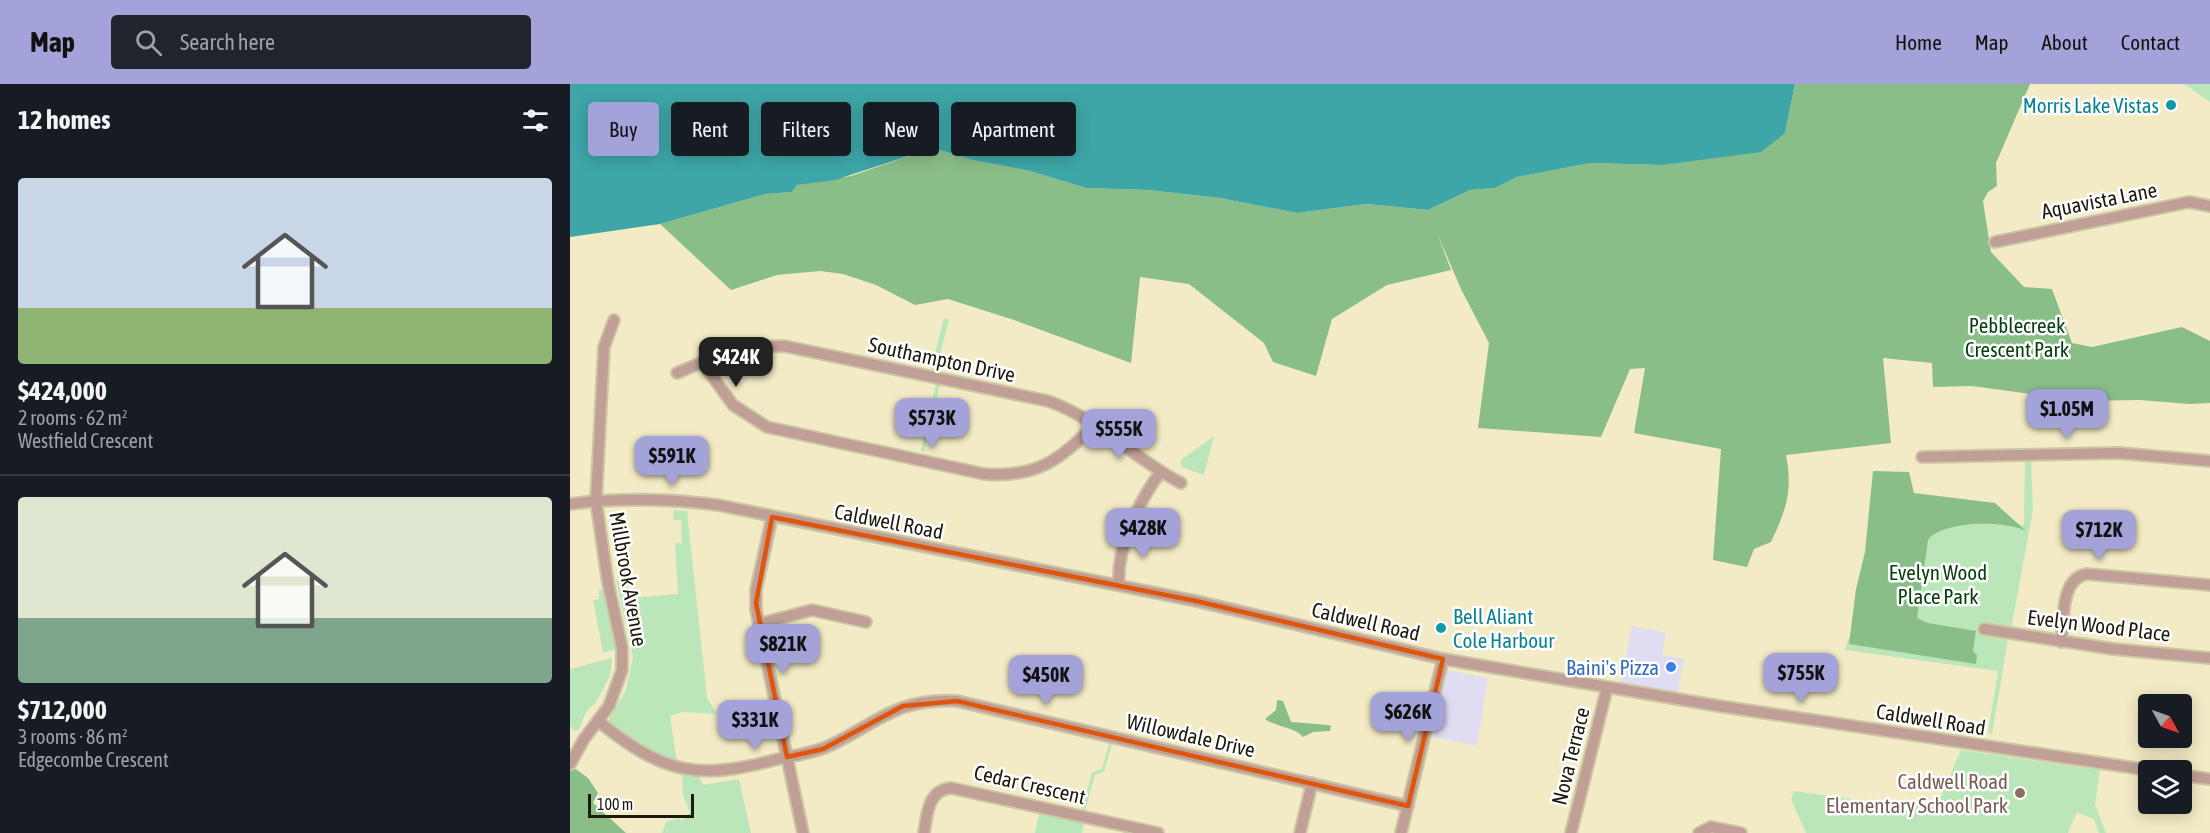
<!DOCTYPE html>
<meta charset="utf-8">
<style>
body{margin:0;font-family:"Asap Condensed",sans-serif;background:#20242c;color:#f1f3f6;height:100vh;display:flex;flex-direction:column;font-size:22px;white-space:nowrap}
*{box-sizing:border-box;margin:0}
p{font-size:20px;color:#9ea1a6}
.icon{flex:none;width:33px;height:33px;fill:none;stroke:currentColor;stroke-width:2;stroke-linecap:round;stroke-linejoin:round}
.map{position:relative;flex:1;overflow:hidden}
.panel{display:flex;flex-direction:column;background:#171b24;width:570px}
.panel>*{flex:none}
.top-card{position:absolute;left:18px;top:18px;width:570px;height:54px;display:flex;gap:12px}
.needle{width:39px;rotate:130deg}
.controls{position:absolute;left:1568px;top:610px;display:grid;gap:12px}
.controls a{display:grid;place-items:center;width:54px;height:54px;border-radius:6px;background:#171b24;box-shadow:0 3px 15px #0003;font-size:30px}
.scale{position:absolute;left:18px;bottom:15px;width:106px;box-sizing:border-box;padding-left:6px;border:3px solid #1e1b0d;border-top:0;font-size:16px;line-height:21px;white-space:nowrap;color:#1e1b0d;-webkit-text-stroke:4px #fff;paint-order:stroke}
.price{position:absolute;translate:-50% -51px;padding:0 14px;border-radius:12px;background:#a3a2d9;color:#111;font-size:20px;line-height:39px;filter:drop-shadow(0 2px 3px #0008)}
.price::after{content:'';position:absolute;left:50%;top:36px;width:18px;height:14px;margin-left:-9px;background:inherit;clip-path:polygon(0 0,100% 0,50% 100%)}
.price.active{background:#222;color:#fff}
ul{padding:0;list-style:none}
li{display:grid;align-content:center;gap:12px;height:318px;padding:0 18px}
li+li{border-top:2px solid #363941}
li span{display:grid;place-items:center;height:186px;border-radius:6px;color:#555}
li>.icon{margin-inline-start:auto}
span .icon{width:108px;height:108px;fill:#fffc;stroke-width:1}
li b{font-size:26px}
h2{display:flex;justify-content:space-between;align-items:center;height:72px;padding:0 18px;font-size:26px}
.pill{padding:0 21px;border-radius:6px;background:#171b24;box-shadow:0 3px 15px #0003;font-size:21px;line-height:54px}
.pill.active{background:#a3a2d9;color:#111}
header{display:flex;align-items:center;gap:36px;box-sizing:border-box;height:84px;padding:0 30px;background:#a3a2d9;color:#111}
header strong{font-size:28px}
nav{display:flex;gap:33px;margin-inline-start:auto;font-size:21px}
.search{width:420px;height:54px;background:#20242c;display:flex;align-items:center;gap:15px;box-sizing:border-box;padding:0 21px;border-radius:6px;color:#9ea1a6;font-size:22px}
main{display:flex;flex:1;min-height:0}
.map>svg:first-child{display:block}
</style>
<header>
<strong>Map</strong>
<div class="search"><svg class="icon" aria-label="search" viewBox="0 0 24 24"><circle cx="10" cy="10" r="6"/><path d="M15 15l6 6"/></svg>Search here</div>
<nav><a>Home</a><a>Map</a><a>About</a><a>Contact</a></nav>
</header>
<main>
<section class="panel">
<h2>12 homes<svg class="icon" aria-label="filters" viewBox="0 0 24 24"><path d="M4 7h16M4 17h16"/><circle cx="9" cy="7" r="2"/><circle cx="15" cy="17" r="2"/></svg></h2>
<ul>
<li><span style="background:linear-gradient(#c9d6e8 70%,#8fb573 0)"><svg class="icon" aria-label="home" viewBox="0 0 24 24"><path d="M3 11l9-7 9 7M6 9v11h12V9"/></svg></span><div><b>$424,000</b><p>2 rooms · 62 m²</p><p>Westfield Crescent</p></div></li>
<li><span style="background:linear-gradient(#dfe7d0 65%,#7fa58c 0)"><svg class="icon" aria-label="home" viewBox="0 0 24 24"><path d="M3 11l9-7 9 7M6 9v11h12V9"/></svg></span><div><b>$712,000</b><p>3 rooms · 86 m²</p><p>Edgecombe Crescent</p></div></li>
</ul>
</section>
<div class="map">
<svg width="1640" height="749" viewBox="0 0 1640 749">
<rect width="100%" height="100%" fill="#f3ebc5"/>
<g fill="#e0ddf3">
<path d="M1062,542L1096,549L1092,571L1114,575L1107,611L1050,600Z"/>
<path d="M876,586L918,594L907,662L863,653Z"/>
</g>
<g fill="#bbe6ba">
<path d="M1614,0H1640V18Z"/>
<path d="M374,234L379,236L366,286L361,284Z"/>
<path d="M366,300L370,301L354,368L351,367Z"/>
<path d="M644,352L634,391L611,383V376Z"/>
<path d="M1455,374H1461L1463,426L1441,545L1420,541L1418,553L1438,556L1422,650L1418,649L1428,587L1275,566L1323,423L1454,441Z"/>
<path d="M104,426L117,427L137,614L147,630L112,628L100,632L107,678L86,671L37,639L56,606L63,573L46,496L56,495L59,514L108,510L105,459H112L111,436H103Z"/>
<path d="M29,505L35,507L47,560L45,565L33,569L23,516L29,515Z"/>
<path d="M42,574L40,592L26,618L16,628L9,646L3,647L0,640V585Z"/>
<path d="M540,656L543,657L534,688L525,691L515,727L512,726L522,688L532,685Z"/>
<path d="M1391,666L1530,686L1525,721L1536,749H1529L1524,735L1507,728L1498,749H1236L1221,715L1224,707L1343,724L1347,715L1369,717Z"/>
<path d="M126,687L133,701L169,695L181,749H92L96,738L109,734L111,737L120,728L113,712L112,688Z"/>
<path d="M470,726L515,736L512,749H465Z"/>
</g>
<g fill="#8abe89">
<path d="M1225,0H1460L1426,79L1427,102L1418,108L1413,117L1421,168L1454,203L1482,205L1502,259L1522,263L1612,243L1640,257V319L1619,320L1570,316L1513,317L1402,302L1363,303L1362,279L1313,274L1321,359L1216,371C1223,408 1216,426 1201,458L1184,465L1177,483L1143,476L1151,365L1064,349L1075,284L1060,285L1031,353L908,344L919,259L891,205L867,149L881,186L817,201L762,235L746,292L703,278L694,259L619,200L570,193L561,279L444,236L378,215L345,221L306,201L273,190L250,187L207,191L161,206L90,140L196,110L222,108L227,101L281,92L363,64L403,76L460,87L516,104L578,106L650,114L727,129L796,120L858,126L900,106L925,104L947,93L1021,79L1092,81L1215,49Z"/>
<path d="M1303,387L1339,388L1344,409L1425,419L1456,447C1435,436 1372,436 1358,456L1347,534L1358,539L1406,547L1403,567L1407,571L1406,580L1279,560L1286,505L1295,468Z"/>
<path d="M707,616L713,617L721,638L758,641L761,642L760,647L743,648L733,653C723,642 707,644 695,635L706,626Z"/>
<path d="M3,683L18,694L28,709L23,719L56,749H0V687Z"/>
</g>
<path fill="#3ea6a7" d="M0,0H1225L1215,49L1191,68L1092,81L1021,79L947,93L925,104L900,106L858,126L796,120L727,129L650,114L578,106L516,104L460,87L403,76L363,64L265,96L227,101L222,108L196,110L90,140L0,153Z"/>
<g fill="none" stroke-linecap="round" stroke-linejoin="round">
<defs>
<g id="minor">
<path d="M1425,158L1619,118L1640,122"/>
<path d="M132,278L163,321L197,343L414,390C466,394 491,376 525,340"/>
<path d="M107,289C143,273 174,262 214,262L478,317C529,335 564,375 611,399"/>
<path d="M1352,373L1549,369L1640,377"/>
<path d="M0,420C48,414 100,415 148,421L626,517L873,575L1149,622L1585,687"/>
<path d="M202,433L186,506V526L233,749"/>
<path d="M549,501C546,465 569,417 590,389"/>
<path d="M189,540L242,526L296,538"/>
<path d="M1414,545L1543,565L1640,574"/>
<path d="M1491,558C1494,537 1490,494 1517,490L1640,501"/>
<path d="M28,637C94,690 127,697 208,675C226,671 245,669 261,661C310,637 327,614 387,617L838,722"/>
<path d="M0,680L14,655L39,622L52,586V564L38,499L26,417L34,263L44,236"/>
<path d="M1611,691L1640,695"/>
<path d="M354,749C357,730 358,706 381,704L588,749"/>
<path d="M730,749L742,699"/>
<path d="M831,749L873,575"/>
<path d="M1001,749L1037,604"/>
<path d="M1129,749L1141,743L1171,749"/>
</g>
</defs>
<use href="#minor" stroke="#cdc6a4" stroke-width="14"/>
<use href="#minor" stroke="#c09f96" stroke-width="10"/>
</g>
<path fill="none" stroke="#de560c" stroke-width="4.5" stroke-linejoin="round" d="M202,433L626,517L873,575L838,722L387,617L333,622L253,665L217,673L186,519Z"/>
<g fill="#0f9aa8" stroke="#fff" stroke-width="2">
<circle cx="1601" cy="21" r="6"/>
<circle cx="871" cy="544" r="6"/>
</g>
<circle fill="#3f7fe0" stroke="#fff" stroke-width="2" cx="1101" cy="583" r="6"/>
<circle fill="#8d6e63" stroke="#fff" stroke-width="2" cx="1450" cy="709" r="6"/>
<g text-anchor="middle" dominant-baseline="central" stroke-width="5" stroke-linejoin="round" paint-order="stroke">
<g font-size="21" fill="#0d838f" stroke="#fff" text-anchor="end">
<text x="1589" y="21">Morris Lake Vistas</text>
<text x="883" y="532" text-anchor="start">Bell Aliant<tspan x="883" dy="24">Cole Harbour</tspan></text>
</g>
<g font-size="21" fill="#1e1b0d" stroke="#fff">
<text transform="translate(1529 116) rotate(-11)">Aquavista Lane</text>
<text transform="translate(372 275) rotate(12)">Southampton Drive</text>
<text transform="translate(319 437) rotate(11)">Caldwell Road</text>
<text transform="translate(59 495) rotate(80)">Millbrook Avenue</text>
<text transform="translate(796 537) rotate(13)">Caldwell Road</text>
<text transform="translate(1529 541) rotate(7)">Evelyn Wood Place</text>
<text transform="translate(1361 635) rotate(9)">Caldwell Road</text>
<text transform="translate(621 651) rotate(13)">Willowdale Drive</text>
<text transform="translate(1000 672) rotate(-76)">Nova Terrace</text>
<text transform="translate(460 700) rotate(13)">Cedar Crescent</text>
</g>
<g font-size="21" fill="#08410d" stroke="#fff">
<text x="1447" y="241">Pebblecreek<tspan x="1447" dy="24">Crescent Park</tspan></text>
<text x="1368" y="488">Evelyn Wood<tspan x="1368" dy="24">Place Park</tspan></text>
</g>
<g font-size="21" fill="#366cbe" stroke="#fff" text-anchor="end">
<text x="1089" y="583">Baini's Pizza</text>
</g>
<g font-size="21" fill="#785e54" stroke="#fff" text-anchor="end">
<text x="1438" y="697">Caldwell Road<tspan x="1438" dy="24">Elementary School Park</tspan></text>
</g>
</g>
</svg>
<div class="controls">
<a><svg class="needle" viewBox="-14 -14 28 28"><path d="M0-13l5 13h-10z" fill="#e53935"/><path d="M0 13l5-13h-10z" fill="#9ea1a6"/></svg></a>
<a><svg class="icon" aria-label="layers" viewBox="0 0 24 24"><path d="M12 4l9 5-9 5-9-5zM3 14l9 5 9-5"/></svg></a>
</div>
<div class="scale">100 m</div>
<b class="price active" style="left:166px;top:304px">$424K</b>
<b class="price" style="left:1497px;top:356px">$1.05M</b>
<b class="price" style="left:362px;top:365px">$573K</b>
<b class="price" style="left:549px;top:376px">$555K</b>
<b class="price" style="left:102px;top:403px">$591K</b>
<b class="price" style="left:573px;top:475px">$428K</b>
<b class="price" style="left:1529px;top:477px">$712K</b>
<b class="price" style="left:213px;top:591px">$821K</b>
<b class="price" style="left:1231px;top:620px">$755K</b>
<b class="price" style="left:476px;top:622px">$450K</b>
<b class="price" style="left:838px;top:659px">$626K</b>
<b class="price" style="left:185px;top:667px">$331K</b>
<div class="top-card">
<a class="pill active">Buy</a>
<a class="pill">Rent</a>
<a class="pill">Filters</a>
<a class="pill">New</a>
<a class="pill">Apartment</a>
</div>
</div>
</main>
